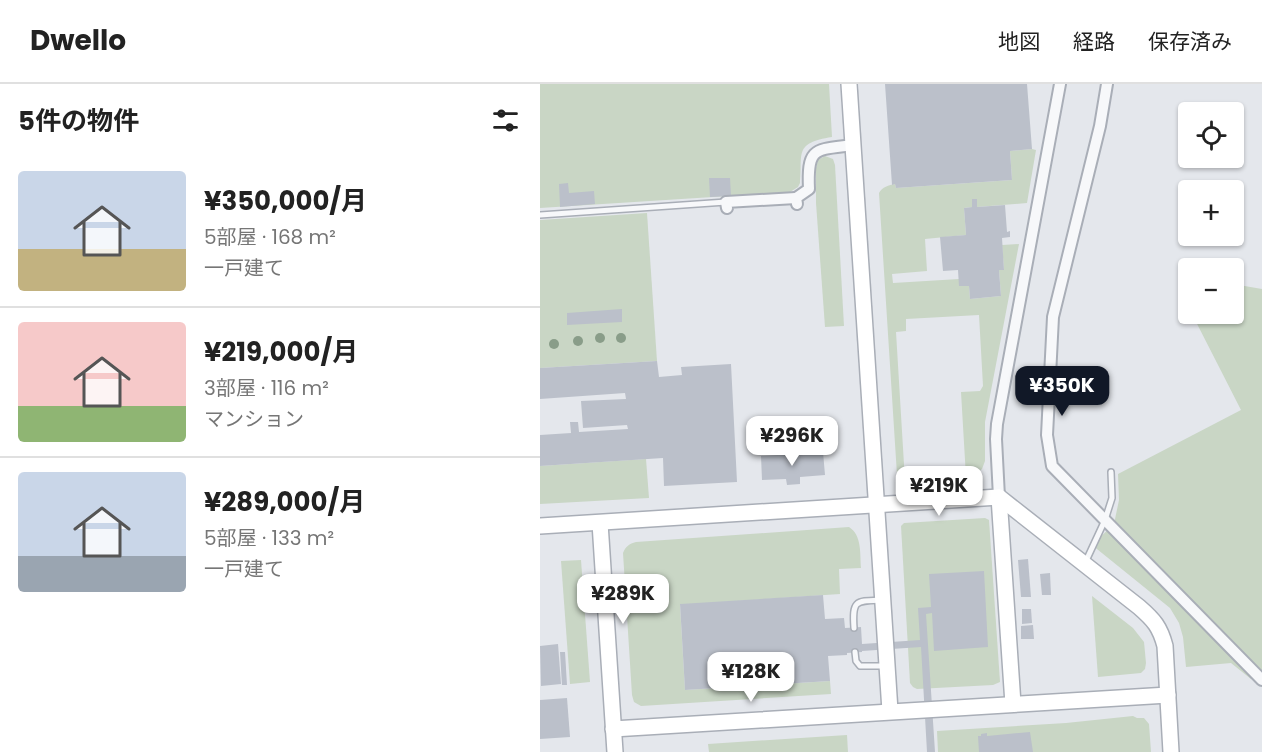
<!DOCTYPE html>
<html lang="ja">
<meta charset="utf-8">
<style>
body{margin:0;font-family:Poppins,"Noto Sans JP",sans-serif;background:#f6f6f6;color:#222;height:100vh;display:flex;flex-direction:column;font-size:22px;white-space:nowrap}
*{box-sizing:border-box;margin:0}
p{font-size:20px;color:#767676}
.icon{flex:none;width:33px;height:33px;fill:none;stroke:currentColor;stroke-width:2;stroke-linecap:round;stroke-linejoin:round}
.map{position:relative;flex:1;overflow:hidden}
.drawer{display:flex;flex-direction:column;background:#fff;width:540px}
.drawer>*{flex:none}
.fabs{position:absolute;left:638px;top:18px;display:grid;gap:12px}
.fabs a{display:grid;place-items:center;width:66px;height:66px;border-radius:6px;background:#fff;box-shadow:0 2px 4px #0004;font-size:30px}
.price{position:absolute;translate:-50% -51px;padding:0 14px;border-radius:12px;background:#fff;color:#222;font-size:20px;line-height:39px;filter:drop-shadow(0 2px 3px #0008)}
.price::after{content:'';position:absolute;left:50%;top:36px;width:18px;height:14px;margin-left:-9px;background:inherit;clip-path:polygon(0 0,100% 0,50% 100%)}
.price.active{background:#111827;color:#fff}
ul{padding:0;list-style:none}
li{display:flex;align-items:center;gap:18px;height:150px;padding:0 18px}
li+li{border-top:2px solid #e0e0e0}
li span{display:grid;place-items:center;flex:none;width:168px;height:120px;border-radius:6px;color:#555}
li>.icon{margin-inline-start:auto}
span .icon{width:72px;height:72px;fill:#fffc;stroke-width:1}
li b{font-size:26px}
h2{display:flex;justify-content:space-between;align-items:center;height:72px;padding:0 18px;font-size:26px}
header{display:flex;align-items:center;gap:36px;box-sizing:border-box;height:84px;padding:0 30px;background:#fff;border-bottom:2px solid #e0e0e0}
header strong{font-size:28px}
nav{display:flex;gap:33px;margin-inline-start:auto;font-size:21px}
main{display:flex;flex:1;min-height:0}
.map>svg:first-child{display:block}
</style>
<header>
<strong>Dwello</strong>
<nav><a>地図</a><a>経路</a><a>保存済み</a></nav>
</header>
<main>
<section class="drawer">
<h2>5件の物件<svg class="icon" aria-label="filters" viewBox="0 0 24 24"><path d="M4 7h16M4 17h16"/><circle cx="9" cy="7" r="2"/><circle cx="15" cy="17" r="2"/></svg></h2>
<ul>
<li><span style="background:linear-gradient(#c9d6e8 65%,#c2b280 0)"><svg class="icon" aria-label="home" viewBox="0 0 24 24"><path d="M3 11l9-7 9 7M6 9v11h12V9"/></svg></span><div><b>¥350,000/月</b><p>5部屋 · 168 m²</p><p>一戸建て</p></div></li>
<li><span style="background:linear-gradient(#f6c9c9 70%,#8fb573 0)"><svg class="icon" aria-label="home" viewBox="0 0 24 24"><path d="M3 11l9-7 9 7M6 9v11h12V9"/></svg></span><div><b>¥219,000/月</b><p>3部屋 · 116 m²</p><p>マンション</p></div></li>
<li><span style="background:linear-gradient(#c9d6e8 70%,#9aa5b1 0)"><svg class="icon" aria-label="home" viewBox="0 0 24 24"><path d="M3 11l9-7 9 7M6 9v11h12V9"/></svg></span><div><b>¥289,000/月</b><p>5部屋 · 133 m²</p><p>一戸建て</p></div></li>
</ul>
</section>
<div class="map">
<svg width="722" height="668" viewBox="0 0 722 668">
<rect width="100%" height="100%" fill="#e4e7ec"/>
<g fill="#c9d6c5">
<path d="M0,0H289L292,53C253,59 263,70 260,99L258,103L250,108L0,124Z"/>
<path d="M492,65L496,66L487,119L437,123V115H432V123L424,124L426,151L385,155L387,187L352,190L353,199L419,195L420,202H429L430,215L461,212L459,186L464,185L462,161L479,160L445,338V377L442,385L436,390L426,393L421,308L440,307L443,302L439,231L366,235V247L356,248L365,397L360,395L357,391L339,109C342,103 349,101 355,100L356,104L472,96L470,67Z"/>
<path d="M285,72L293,75L295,81L304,242L285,243L276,119V84L278,76Z"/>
<path d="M107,129L117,277L0,284V136Z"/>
<path d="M693,200L722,205V591L711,595L691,579L646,583L643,553L639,539L630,524L552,461L574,440L579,416L578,390L701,326L652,230H693Z"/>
<path d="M106,375L109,414L0,420V382Z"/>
<path d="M445,434L449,436L460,598L453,601L377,605L373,603L370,599L361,442L364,439Z"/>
<path d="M309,443C322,451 320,470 321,484L299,485L300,510L140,521L145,606L290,597L291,610L101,622L94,618L92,611L83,469C86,462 89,460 96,458Z"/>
<path d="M41,476L50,598L30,600L21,477Z"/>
<path d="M552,512L593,544L604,558L606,579L605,585L601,589L558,593Z"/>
<path d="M593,632L597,634H604L609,640L611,668H398L397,647L526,639Z"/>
<path d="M307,651L308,668H169L168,660Z"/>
</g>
<g fill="#bbc0ca">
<path d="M345,0H487L492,65L470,67L472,96L356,104L355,100L352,101Z"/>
<path d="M169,94H190L191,112L170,113Z"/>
<path d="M28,99L29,109L54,107L55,120L20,123L19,100Z"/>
<path d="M432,115H437V123L465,121L467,148L470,147V153L462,154L464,186H459L461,212L430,215L429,202H419L418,186L403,187L400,153L426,151L424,124L432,123Z"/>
<path d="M82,225V238L27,241V229Z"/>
<path d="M117,277L119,293L142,291L141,283L191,280L197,398L124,402L123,374L0,382V351L31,349L30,338H38L39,348L88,345L87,341L43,344L41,317L86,315L85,309L0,315V284Z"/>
<path d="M283,368L285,391L260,393V400L247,401L246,395L222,396L221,372Z"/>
<path d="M488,475L491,513H481L478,476Z"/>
<path d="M444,487L448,563L394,567L392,529L386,530L395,668H387L381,563L322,567V568L307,569V571L288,572L290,597L145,606L140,520L283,511L285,535L304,534L305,544L321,543L322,560L380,556L378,524L391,523L389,490Z"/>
<path d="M510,489L511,511H502L500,490Z"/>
<path d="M482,525H491L492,539L482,540Z"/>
<path d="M493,541L494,555H481V542Z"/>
<path d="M18,560L21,600L1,602L0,562Z"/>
<path d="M20,568H25L27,601H22Z"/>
<path d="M27,614L30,653L0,655V616Z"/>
<path d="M490,648L493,668H439L438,652H441V650L447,649V652Z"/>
</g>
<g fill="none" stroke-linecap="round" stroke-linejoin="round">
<defs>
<g id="lane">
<path d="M0,131L186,118"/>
<path d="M545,479L565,436L572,414L571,388"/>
<path d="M314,544C312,515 316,517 343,516"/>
<path d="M315,568L316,577L320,582H346"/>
</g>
<g id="street">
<path d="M567,0L560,42L513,233L507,351L512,382L722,596"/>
<path d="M257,120L256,114L269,105C267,62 275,66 314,61"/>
<path d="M187,124L186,118L256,114"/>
<path d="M459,413L456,355L457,340L520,0"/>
</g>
<g id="secondary">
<path d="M309,0L350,627"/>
<path d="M459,413L473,620"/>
<path d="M60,439L75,668"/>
<path d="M0,442L459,413L599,523C614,536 620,543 625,562L631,668"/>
<path d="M73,645L628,611"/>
</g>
</defs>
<use href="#lane" stroke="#a9aeb7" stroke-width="8"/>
<use href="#street" stroke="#a9aeb7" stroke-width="14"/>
<use href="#secondary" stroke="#a9aeb7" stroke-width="18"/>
<use href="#lane" stroke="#f7f8fa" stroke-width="5"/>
<use href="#street" stroke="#f7f8fa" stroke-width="10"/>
<use href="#secondary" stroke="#fff" stroke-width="15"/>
</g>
<g fill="#899d89">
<circle cx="60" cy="254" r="5"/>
<circle cx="81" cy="254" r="5"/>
<circle cx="38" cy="257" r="5"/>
<circle cx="14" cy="260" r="5"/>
</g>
</svg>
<div class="fabs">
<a><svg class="icon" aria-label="locate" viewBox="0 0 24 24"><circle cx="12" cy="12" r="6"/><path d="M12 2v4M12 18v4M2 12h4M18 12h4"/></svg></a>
<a>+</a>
<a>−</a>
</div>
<b class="price active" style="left:522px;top:333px">¥350K</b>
<b class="price" style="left:252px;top:383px">¥296K</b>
<b class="price" style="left:399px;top:433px">¥219K</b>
<b class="price" style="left:83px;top:541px">¥289K</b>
<b class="price" style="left:211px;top:619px">¥128K</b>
</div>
</main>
